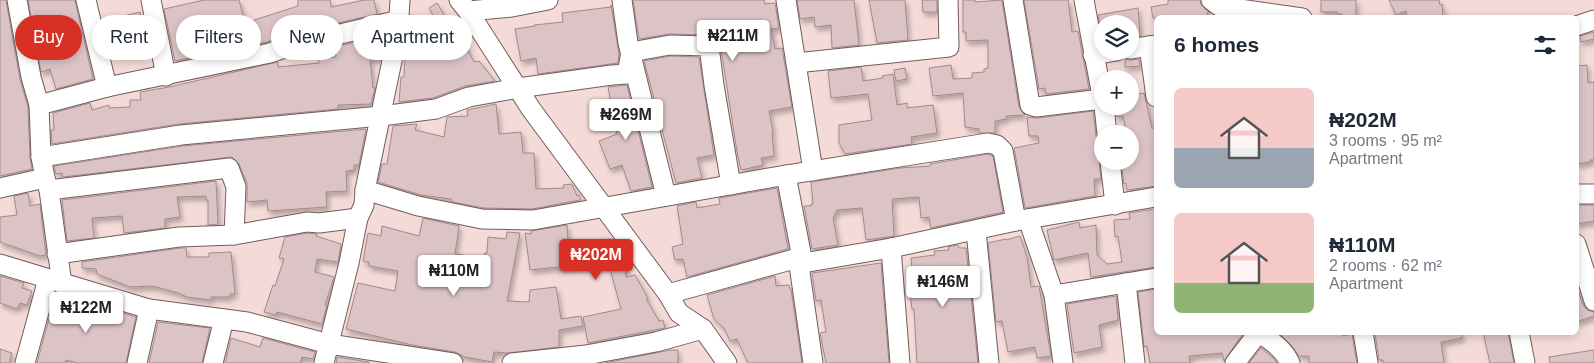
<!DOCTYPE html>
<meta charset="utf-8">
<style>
body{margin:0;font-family:Helvetica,sans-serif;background:#f2f2f3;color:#1f2937;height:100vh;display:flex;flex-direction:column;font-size:19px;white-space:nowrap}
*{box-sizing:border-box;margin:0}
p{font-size:16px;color:#747a83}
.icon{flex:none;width:28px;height:28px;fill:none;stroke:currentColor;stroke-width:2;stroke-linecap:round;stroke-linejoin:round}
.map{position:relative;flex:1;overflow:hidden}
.drawer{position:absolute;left:1154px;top:15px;width:425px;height:320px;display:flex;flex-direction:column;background:#fff;border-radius:8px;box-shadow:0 2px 8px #0003}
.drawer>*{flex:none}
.hud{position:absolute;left:15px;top:15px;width:475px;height:45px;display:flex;gap:10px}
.controls{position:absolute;left:1094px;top:15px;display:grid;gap:10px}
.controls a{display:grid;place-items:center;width:45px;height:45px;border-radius:50%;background:#fff;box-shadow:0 2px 8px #0003;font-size:25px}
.price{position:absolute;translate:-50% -42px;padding:0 11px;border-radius:5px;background:#fff;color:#222;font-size:16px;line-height:32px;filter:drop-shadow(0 1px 2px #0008)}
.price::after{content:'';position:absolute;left:50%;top:30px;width:15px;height:11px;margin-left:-8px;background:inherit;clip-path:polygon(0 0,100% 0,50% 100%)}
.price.current{background:#d93025;color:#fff}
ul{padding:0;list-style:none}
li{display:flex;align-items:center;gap:15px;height:125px;padding:0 20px}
li span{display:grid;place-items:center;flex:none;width:140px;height:100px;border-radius:8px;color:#555}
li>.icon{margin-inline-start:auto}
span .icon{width:60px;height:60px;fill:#fffc;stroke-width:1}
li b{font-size:21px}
h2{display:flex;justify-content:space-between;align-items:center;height:60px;padding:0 20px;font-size:21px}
.chip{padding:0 18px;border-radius:22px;background:#fff;box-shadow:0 2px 8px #0003;font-size:18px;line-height:45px}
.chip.current{background:#d93025;color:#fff}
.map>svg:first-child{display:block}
</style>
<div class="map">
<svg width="1594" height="363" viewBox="0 0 1594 363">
<defs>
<filter id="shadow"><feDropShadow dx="2.5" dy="4" stdDeviation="2.5" flood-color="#0004"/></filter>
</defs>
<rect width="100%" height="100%" fill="#f4dbd7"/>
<g fill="#dcc3c6" stroke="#a1898c" filter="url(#shadow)">
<path d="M0,0H6L20,79L28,107L30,157L32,169L0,176Z"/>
<path d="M28,0H75L93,79L56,89L50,69L41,72Z"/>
<path d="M204,0H239L245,23L298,6V0H330L331,7L364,0H374L377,14L287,35L267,42L175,61L164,9Z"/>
<path d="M633,0H764L765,4L775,3L779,28L771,29L775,49L782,48L792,107L769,111L773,132H772L774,156L761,158L763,165L741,170L737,152L721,48L748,45L747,24L705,26L706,35L670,34L639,39Z"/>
<path d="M797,0H854L859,45L832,48L831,25L815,27L814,17L800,19Z"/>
<path d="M869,0H905L908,40L877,43Z"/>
<path d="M922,0H937V12H923Z"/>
<path d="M963,0H975V2L1002,0L1019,107L1025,115L1006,116V119L995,121V133H979V129L965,127L963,93L933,96L929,68L951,65L953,79L972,78V73L984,72V69L988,68V40L966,41V32H963Z"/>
<path d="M1024,0H1068L1072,32L1078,31L1089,89L1046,94L1045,88L1039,89Z"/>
<path d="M1168,0H1200L1201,5L1210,13H1207V17L1204,18H1153L1151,7L1168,4Z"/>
<path d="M1321,0H1356V18H1342V14H1337V12H1321Z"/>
<path d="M1389,0H1439L1440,5L1442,4L1443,18H1408L1406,11L1396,15Z"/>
<path d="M437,3L451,26L454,24L474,62L479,61L495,81L465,86L433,98L399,102L401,77H404L405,55H413V22L436,21L429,8Z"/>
<path d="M611,5L619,54L618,63L538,74L536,58L521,61L515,29L535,26L534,25L563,22L562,13L611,7Z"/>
<path d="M1138,8L1140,36L1130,38V24H1100L1098,15Z"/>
<path d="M140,12L141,17L143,16L147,39L121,45L120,43L113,45L109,28L113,27L111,19Z"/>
<path d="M1594,32V39L1581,42L1580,36Z"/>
<path d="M384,35V42L381,58L370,59L373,88H375L371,104L338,105V109L179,124L52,144L51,130H54L53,113L90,103L92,110L109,105V108L130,107V100H141L140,92L169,87L278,62V67L319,63V58L336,57L335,47Z"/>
<path d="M671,56L699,57L714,155L697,158L702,178L676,183L644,61Z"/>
<path d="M1125,59L1131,60L1139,59L1140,66L1125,67Z"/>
<path d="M1587,65L1588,83L1594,82V160H1590V162L1576,164L1577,66Z"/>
<path d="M861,67L863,81L883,78L882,76L893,74L897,105L907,103V108L933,105L937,133L911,137L912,144L845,154L839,143V125L872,120L868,94L831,98L828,71Z"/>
<path d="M905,68L907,79L896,81L894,70Z"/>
<path d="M627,85L652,187L631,191L622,165L610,169L599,141L617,134L608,87Z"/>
<path d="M1144,93L1152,128H1154L1156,138V186L1127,190L1126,183L1124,184L1121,161H1130V134H1127L1123,116L1117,117L1115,106H1130V95Z"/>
<path d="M496,104L499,134L521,132L523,153H534L536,189L564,188L563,185L572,184L577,196L580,195V200L532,209L483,208L453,202L451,199L421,195L378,182L382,164H387L393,126L417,124L415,130L444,137L447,117L468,116L467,110Z"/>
<path d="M1093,111L1096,136L1098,141L1102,144V153L1099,162L1101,179H1094L1095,196L1025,208L1014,148L1039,143L1038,136H1029L1027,117L1037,118Z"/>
<path d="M366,129L359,165H354V170L346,171L347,191L326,192L327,207L268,211L267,200L247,202V183L239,164L232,157L63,177L62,173L56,174L54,166L182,146Z"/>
<path d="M988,154L993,156L1003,212L931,228L929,217L921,218L919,197L892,199L894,236L866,240L862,208L837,210L833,218L838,245L812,249L804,206H811V204H813L811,182L900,168L930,166V164Z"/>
<path d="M216,181L218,224L208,225V200H206V196L177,197L180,217L165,219V228L124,233L122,216L92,218L94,238L67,241L62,200Z"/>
<path d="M777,188L788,249L687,277L683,259L675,260L672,247L683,244L677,206L696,202L697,208L720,204L719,198Z"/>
<path d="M28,193L30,206L40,204L46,255L40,256L0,242V217L17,215L14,196Z"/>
<path d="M1576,205H1594V221L1576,224Z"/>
<path d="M1155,209L1156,267L1091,277L1088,253L1054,260L1047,230L1079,222L1080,228L1096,225L1097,255L1107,264L1122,262L1118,236L1115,237L1114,220L1130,219L1129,213Z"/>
<path d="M423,218L459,226L455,254L484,258L485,253H487L488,237L506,239L507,232L520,233L507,301L529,302L530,290L556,287L561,319L581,316L583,326L559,330V347L508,353L494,352L492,362L465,357L455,352L412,345L346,329L358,283L395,291L398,271L369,266V262L363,261L368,233L381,236L382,226L419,236Z"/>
<path d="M567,225L568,242L611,239L612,255H625L626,277L635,275L648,298L646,299L659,321L663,320L665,328L588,343L583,317L621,309L609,265L558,269V267L530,270L525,233L531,234V231Z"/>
<path d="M308,233L317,234L316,236L341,244L338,262L317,259L315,272L334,277L325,305H327L322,324L277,312L276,315L264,312L273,285L275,286L284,259L279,258L285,237Z"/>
<path d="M1020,236L1027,257L1031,287L1039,286L1051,356L1037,358L1035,347L1008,352L1002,321L996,322L988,243L1006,239V240Z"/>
<path d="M958,245L959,248H966L978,363H917L914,309H912L908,279L913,278L911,258L935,255L934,251L949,250L948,247Z"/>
<path d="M180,248H186L187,257H209V253L231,252L235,294H230V297H211V300L187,297L178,293L153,286L130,287L97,274L96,269L82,268V262Z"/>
<path d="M881,263L889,363H826L820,333L826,332L821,300L816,301L812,273Z"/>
<path d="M0,276L24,283L22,288L32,291L27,305L20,303L17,309L0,303Z"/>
<path d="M775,276L776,286L789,285L790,289H791L802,363H748L737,339L730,341L724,328L714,319L707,295Z"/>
<path d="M1576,284L1583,305L1587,310L1594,312V316L1576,322Z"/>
<path d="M1156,289V332H1244L1224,361L1222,353L1189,356L1190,363H1150L1147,346L1144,347L1138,292Z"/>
<path d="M56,293L136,317L126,363H78L66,360L65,363H37Z"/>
<path d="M1116,296L1118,320L1099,325L1102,347L1074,353L1067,304Z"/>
<path d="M158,322L210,328L202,363H149Z"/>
<path d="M1278,332H1342V336L1352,334L1357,363H1309V356H1299L1292,346Z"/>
<path d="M1384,332H1462V338L1441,342L1444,363H1383V360H1379L1375,334Z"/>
<path d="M1483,332H1508L1514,363H1490Z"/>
<path d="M231,338L260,347L263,338L315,352L313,359L302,357L300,363H225Z"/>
<path d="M1261,348L1272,357L1277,363H1249Z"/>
<path d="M0,349L12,353L9,363H0Z"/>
<path d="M670,350H678V363H605Z"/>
<path d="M1594,350V363H1550L1549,357Z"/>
<path d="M337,357L369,362V363H336Z"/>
</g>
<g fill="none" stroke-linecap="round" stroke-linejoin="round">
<defs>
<g id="minor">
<path d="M17,0L31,77L39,105L41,157L45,178L49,190L62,284"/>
<path d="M86,0L107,87"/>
<path d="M151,0L166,76"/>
<path d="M459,0L468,11L531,109L668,294L679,313L703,329L727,363"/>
<path d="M622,0L628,43L666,196"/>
<path d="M786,0L813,171"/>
<path d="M1013,0L1030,105L1036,107L1102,99"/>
<path d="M1084,0L1102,96"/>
<path d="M1211,0L1219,6L1302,18"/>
<path d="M468,11L512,7L548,0"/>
<path d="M1576,26L1594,20"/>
<path d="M1149,46L1156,97"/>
<path d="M1130,49L1156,45"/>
<path d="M631,52L670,45L709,46L714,85L731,185"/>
<path d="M1093,55L1117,51"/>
<path d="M796,63L949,47L948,0"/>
<path d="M39,105L107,87L270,53L290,46L399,20"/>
<path d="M1104,106L1107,134"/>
<path d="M41,157L181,135L381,116L436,109L469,97L518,88L612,75L627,74L631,52"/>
<path d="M1110,161L1115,205"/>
<path d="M786,175L803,263"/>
<path d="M0,188L45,178"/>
<path d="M49,190L229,168L236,187L234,235"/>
<path d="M365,190L418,206L482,219L533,220L786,175L988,143L997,145L1003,151L1016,221"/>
<path d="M1576,194H1594"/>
<path d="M1028,219L1054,295L1063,363"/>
<path d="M976,231L989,363"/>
<path d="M1576,244L1594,301"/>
<path d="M891,248L900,363"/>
<path d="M57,254L179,237L234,235L307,222L319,223L358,218"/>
<path d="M798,258L813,363"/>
<path d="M0,264L149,309L247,322L329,344L453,363"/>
<path d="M1126,283L1135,363"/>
<path d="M668,294L798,258L803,263L891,248L1016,221L1156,197"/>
<path d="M1054,295L1156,278"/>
<path d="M1258,332C1271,341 1283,348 1290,363"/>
<path d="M1363,332L1368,363"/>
<path d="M1519,332L1525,363"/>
<path d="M25,363L48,279"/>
<path d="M137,363L149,309"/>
<path d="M213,363L224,319"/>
<path d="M324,363L349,263L358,218L364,205L365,190L398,32L400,0"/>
<path d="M512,363L586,355L656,342L703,329"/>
<path d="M1235,363L1259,332"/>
</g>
</defs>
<use href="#minor" stroke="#735d5a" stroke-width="21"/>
<use href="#minor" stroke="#fff" stroke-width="19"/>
</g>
</svg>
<div class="controls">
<a><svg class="icon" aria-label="layers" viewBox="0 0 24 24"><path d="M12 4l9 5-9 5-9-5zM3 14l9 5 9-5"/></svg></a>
<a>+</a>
<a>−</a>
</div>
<b class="price" style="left:733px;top:62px">₦211M</b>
<b class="price" style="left:626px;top:141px">₦269M</b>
<b class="price current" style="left:596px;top:281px">₦202M</b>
<b class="price" style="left:454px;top:297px">₦110M</b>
<b class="price" style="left:943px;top:308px">₦146M</b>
<b class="price" style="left:86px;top:334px">₦122M</b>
<div class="hud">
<a class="chip current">Buy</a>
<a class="chip">Rent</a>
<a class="chip">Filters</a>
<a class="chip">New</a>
<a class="chip">Apartment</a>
</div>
<section class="drawer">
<h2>6 homes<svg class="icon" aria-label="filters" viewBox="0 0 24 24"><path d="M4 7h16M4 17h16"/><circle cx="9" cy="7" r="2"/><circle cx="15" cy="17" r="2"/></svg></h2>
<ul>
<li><span style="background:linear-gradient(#f6c9c9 60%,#9aa5b1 0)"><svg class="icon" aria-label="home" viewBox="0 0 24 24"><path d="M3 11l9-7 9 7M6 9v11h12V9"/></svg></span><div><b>₦202M</b><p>3 rooms · 95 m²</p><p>Apartment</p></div></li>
<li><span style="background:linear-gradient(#f6c9c9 70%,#8fb573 0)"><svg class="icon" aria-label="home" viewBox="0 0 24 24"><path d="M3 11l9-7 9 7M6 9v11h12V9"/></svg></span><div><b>₦110M</b><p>2 rooms · 62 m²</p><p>Apartment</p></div></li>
</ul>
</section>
</div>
